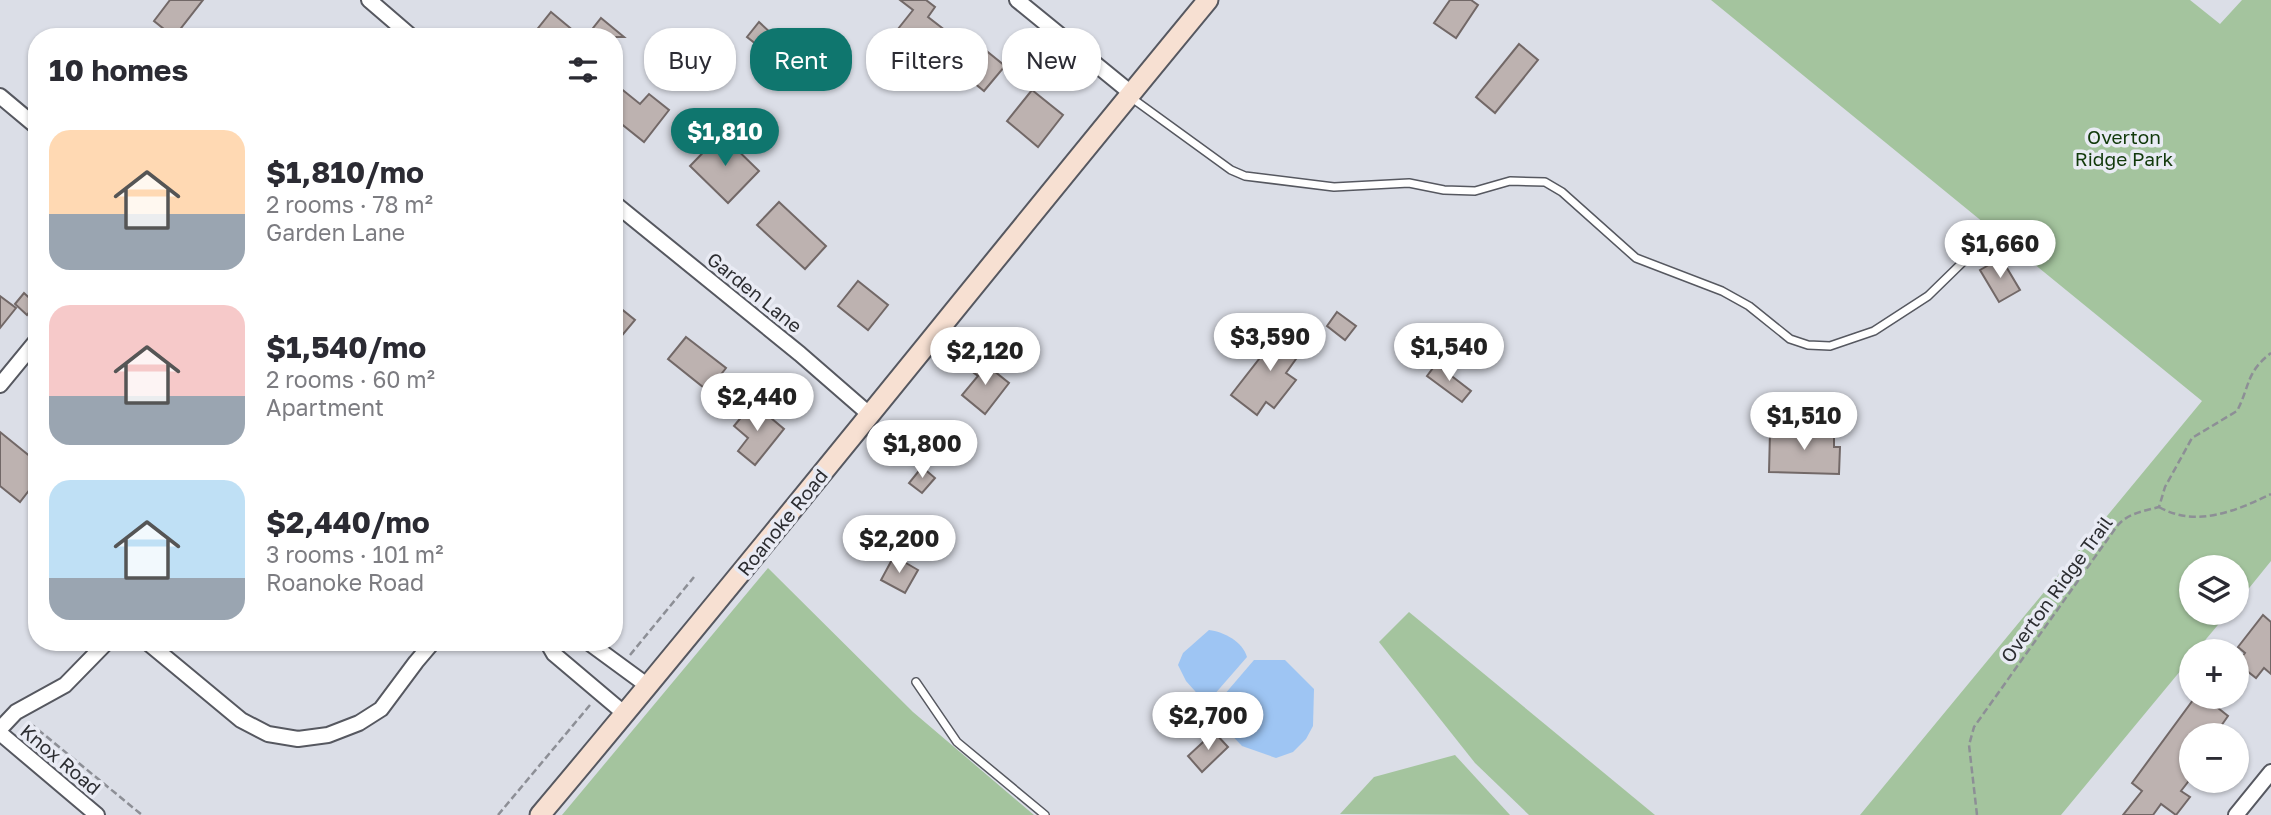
<!DOCTYPE html>
<meta charset="utf-8">
<style>
body{margin:0;font-family:"Golos Text",sans-serif;background:#f2f2f3;color:#2b2b33;height:100vh;display:flex;flex-direction:column;font-size:26px;white-space:nowrap}
*{box-sizing:border-box;margin:0}
p{font-size:23px;color:#7c7c81}
.icon{flex:none;width:38px;height:38px;fill:none;stroke:currentColor;stroke-width:2;stroke-linecap:round;stroke-linejoin:round}
.map{position:relative;flex:1;overflow:hidden}
.sheet{position:absolute;left:28px;top:28px;width:595px;height:623px;display:flex;flex-direction:column;background:#fff;border-radius:28px;box-shadow:0 2px 5px #0004}
.sheet>*{flex:none}
.guide{position:absolute;left:644px;top:28px;width:665px;height:63px;display:flex;gap:14px}
.tools{position:absolute;left:2179px;top:555px;display:grid;gap:14px}
.tools a{display:grid;place-items:center;width:70px;height:70px;border-radius:50%;background:#fff;box-shadow:0 2px 5px #0004;font-size:35px}
.price{position:absolute;translate:-50% -60px;padding:0 16px;border-radius:24px;background:#fff;color:#222;font-size:23px;line-height:46px;filter:drop-shadow(0 2px 4px #0008)}
.price::after{content:'';position:absolute;left:50%;top:42px;width:21px;height:16px;margin-left:-10px;background:inherit;clip-path:polygon(0 0,100% 0,50% 100%)}
.price.on{background:#0f766e;color:#fff}
ul{padding:0;list-style:none}
li{display:flex;align-items:center;gap:21px;height:175px;padding:0 21px}
li span{display:grid;place-items:center;flex:none;width:196px;height:140px;border-radius:21px;color:#555}
li>.icon{margin-inline-start:auto}
span .icon{width:84px;height:84px;fill:#fffc;stroke-width:1}
li b{font-size:30px}
h2{display:flex;justify-content:space-between;align-items:center;height:84px;padding:0 21px;font-size:30px}
.tag{padding:0 24px;border-radius:28px;background:#fff;box-shadow:0 2px 5px #0004;font-size:24px;line-height:63px}
.tag.on{background:#0f766e;color:#fff}
.map>svg:first-child{display:block}
</style>
<div class="map">
<svg width="2271" height="815" viewBox="0 0 2271 815">
<rect width="100%" height="100%" fill="#dbdee7"/>
<g fill="#a4c49e">
<path d="M1711,0H2190L2220,24L2242,0H2271V561L2237,603L2236,567H2191V612L2228,613L2196,651H2191V658L2061,815H1860L2202,401Z"/>
<path d="M768,568L913,712L1034,815H562Z"/>
<path d="M1409,612L1655,815H1529L1475,763L1379,642Z"/>
<path d="M1455,755L1510,815L1340,814L1374,777Z"/>
</g>
<g fill="#9ec5f3">
<path d="M1209,630C1224,632 1242,641 1247,657L1213,696L1203,700L1186,681L1178,665L1183,653Z"/>
<path d="M1254,660H1285L1314,689L1313,726L1306,739L1293,752L1276,758L1242,746L1222,725L1212,709Z"/>
</g>
<g fill="#bdb2b0" stroke="#726867" stroke-width="2">
<path d="M170,0H203L174,37L154,21Z"/>
<path d="M900,0H926L935,7L928,17L946,31L926,58L894,34L913,10Z"/>
<path d="M1450,0H1471L1478,5L1456,38L1434,23Z"/>
<path d="M551,12L581,37H531Z"/>
<path d="M601,18L624,37H586Z"/>
<path d="M759,22L772,34L761,48L747,37Z"/>
<path d="M973,40L1005,66L984,91L963,74L956,83L944,74Z"/>
<path d="M1519,44L1538,60L1495,113L1476,97Z"/>
<path d="M614,83L640,104L649,94L669,110L644,142L614,118Z"/>
<path d="M1032,90L1063,115L1038,147L1007,121Z"/>
<path d="M721,134L759,171L728,203L690,166Z"/>
<path d="M779,202L826,246L805,269L757,225Z"/>
<path d="M2001,258L2020,290L1999,302L1980,270Z"/>
<path d="M858,281L888,305L868,330L838,306Z"/>
<path d="M24,293L36,304L27,315L15,304Z"/>
<path d="M0,296L16,308L0,328Z"/>
<path d="M614,303L635,320L614,345Z"/>
<path d="M1337,312L1356,326L1345,340L1327,326Z"/>
<path d="M1287,323L1304,335L1289,354L1296,359L1286,373L1296,380L1274,408L1266,402L1257,415L1231,395Z"/>
<path d="M686,337L726,368L708,391L668,359Z"/>
<path d="M979,359L1009,383L985,414L962,395L978,376L970,370Z"/>
<path d="M1436,364L1471,391L1462,402L1427,376Z"/>
<path d="M753,403L784,429L755,465L738,451L748,438L734,426Z"/>
<path d="M1793,429L1834,430V447H1840L1839,474L1769,472L1770,432L1793,433Z"/>
<path d="M0,432L37,462V480L20,502L0,486Z"/>
<path d="M922,467L935,478L922,493L909,483Z"/>
<path d="M894,556L918,570L905,593L881,580Z"/>
<path d="M2263,615L2271,622V674L2264,668L2256,678L2237,663L2245,653L2238,647Z"/>
<path d="M2196,696H2203L2228,716L2221,726L2232,735H2191V778L2181,791L2190,797L2176,815L2161,804L2153,815H2123L2142,791L2132,783Z"/>
<path d="M1214,732L1228,747L1202,772L1188,756Z"/>
</g>
<g fill="none" stroke-linecap="round" stroke-linejoin="round">
<defs>
<g id="lane">
<path d="M1129,96L1231,170L1245,176L1334,187L1409,183L1444,190L1475,191L1510,181L1545,182L1562,192L1636,258L1722,291L1749,306L1790,339L1808,345L1830,346L1874,331L1928,296L1967,258L1981,249L1993,250"/>
<path d="M916,682L957,742L1045,815"/>
</g>
<g id="street">
<path d="M369,0L412,37"/>
<path d="M1017,0L1131,93"/>
<path d="M0,96L37,127"/>
<path d="M614,203L800,354L869,414"/>
<path d="M0,385L37,340"/>
<path d="M147,642L241,720L268,734L298,739L328,735L359,723L381,709L416,662L433,642"/>
<path d="M547,642L554,654L625,714"/>
<path d="M588,642L648,686"/>
<path d="M0,729L16,712L65,685L107,642"/>
<path d="M0,733L97,815"/>
<path d="M2236,815L2271,772"/>
</g>
<path id="secondary" d="M540,815C766,547 984,271 1208,0"/>
</defs>
<use href="#lane" stroke="#565860" stroke-width="10"/>
<use href="#street" stroke="#565860" stroke-width="18"/>
<use href="#secondary" stroke="#565860" stroke-width="23"/>
<g stroke="#8d8f96" stroke-width="2.5" stroke-dasharray="7 3.5" stroke-linecap="butt">
<path d="M2159,507C2196,528 2236,511 2271,494"/>
<path d="M630,655L694,577"/>
<path d="M30,723L142,815"/>
<path d="M498,815L590,705"/>
<path d="M1977,815L1969,745L1974,727L2117,526C2128,513 2144,511 2159,507L2165,487L2192,438L2237,411C2250,386 2246,372 2271,353"/>
</g>
<use href="#lane" stroke="#fff" stroke-width="7"/>
<use href="#street" stroke="#fff" stroke-width="14"/>
<use href="#secondary" stroke="#f7e0d2" stroke-width="19"/>
</g>
<g text-anchor="middle" dominant-baseline="central" stroke-width="7" stroke-linejoin="round" paint-order="stroke">
<g font-size="19" fill="#11390a" stroke="#e9ebf4">
<text x="2124" y="136">Overton<tspan x="2124" dy="22">Ridge Park</tspan></text>
</g>
<g font-size="19" fill="#2c2d31" stroke="#e9ebf4">
<text transform="translate(755 292) rotate(39)">Garden Lane</text>
<text transform="translate(782 522) rotate(-51)">Roanoke Road</text>
<text transform="translate(2056 589) rotate(-54)">Overton Ridge Trail</text>
<text transform="translate(61 759) rotate(40)">Knox Road</text>
</g>
</g>
</svg>
<div class="tools">
<a><svg class="icon" aria-label="layers" viewBox="0 0 24 24"><path d="M12 4l9 5-9 5-9-5zM3 14l9 5 9-5"/></svg></a>
<a>+</a>
<a>−</a>
</div>
<b class="price on" style="left:725px;top:168px">$1,810</b>
<b class="price" style="left:2000px;top:280px">$1,660</b>
<b class="price" style="left:1270px;top:373px">$3,590</b>
<b class="price" style="left:1449px;top:383px">$1,540</b>
<b class="price" style="left:985px;top:387px">$2,120</b>
<b class="price" style="left:757px;top:433px">$2,440</b>
<b class="price" style="left:1804px;top:452px">$1,510</b>
<b class="price" style="left:922px;top:480px">$1,800</b>
<b class="price" style="left:899px;top:575px">$2,200</b>
<b class="price" style="left:1208px;top:752px">$2,700</b>
<div class="guide">
<a class="tag">Buy</a>
<a class="tag on">Rent</a>
<a class="tag">Filters</a>
<a class="tag">New</a>
</div>
<section class="sheet">
<h2>10 homes<svg class="icon" aria-label="filters" viewBox="0 0 24 24"><path d="M4 7h16M4 17h16"/><circle cx="9" cy="7" r="2"/><circle cx="15" cy="17" r="2"/></svg></h2>
<ul>
<li><span style="background:linear-gradient(#ffd9b3 60%,#9aa5b1 0)"><svg class="icon" aria-label="home" viewBox="0 0 24 24"><path d="M3 11l9-7 9 7M6 9v11h12V9"/></svg></span><div><b>$1,810/mo</b><p>2 rooms · 78 m²</p><p>Garden Lane</p></div></li>
<li><span style="background:linear-gradient(#f6c9c9 65%,#9aa5b1 0)"><svg class="icon" aria-label="home" viewBox="0 0 24 24"><path d="M3 11l9-7 9 7M6 9v11h12V9"/></svg></span><div><b>$1,540/mo</b><p>2 rooms · 60 m²</p><p>Apartment</p></div></li>
<li><span style="background:linear-gradient(#bfe0f5 70%,#9aa5b1 0)"><svg class="icon" aria-label="home" viewBox="0 0 24 24"><path d="M3 11l9-7 9 7M6 9v11h12V9"/></svg></span><div><b>$2,440/mo</b><p>3 rooms · 101 m²</p><p>Roanoke Road</p></div></li>
</ul>
</section>
</div>
